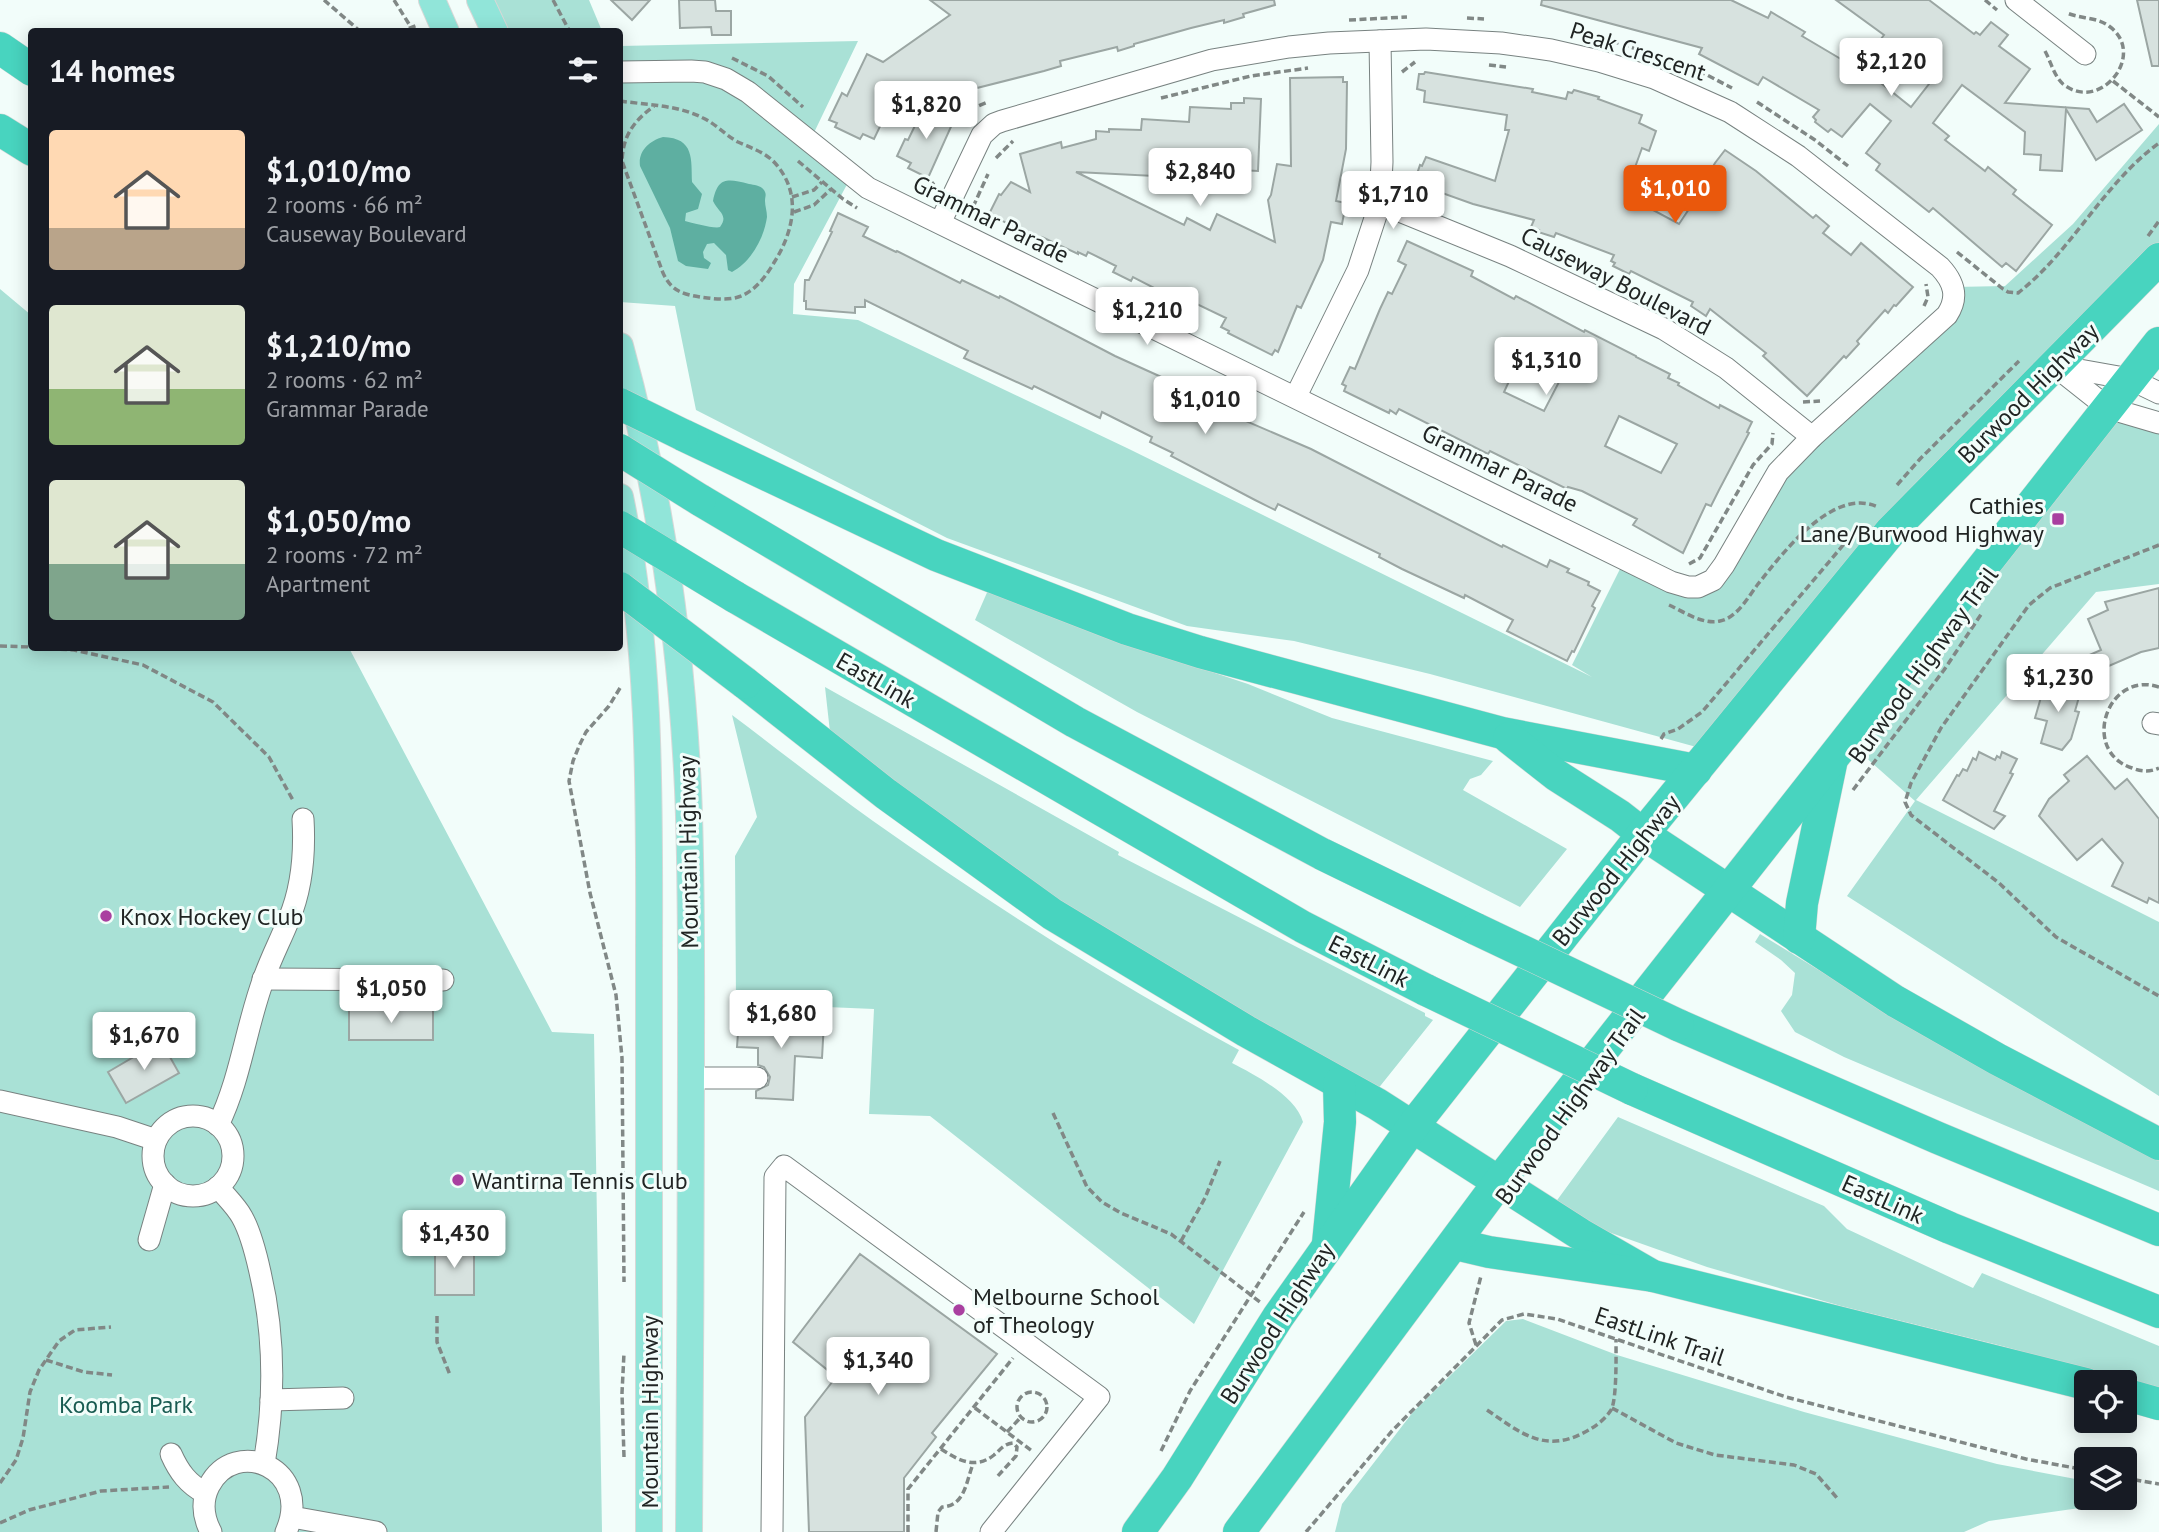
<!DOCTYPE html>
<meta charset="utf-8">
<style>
body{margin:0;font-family:"PT Sans",sans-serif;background:#242831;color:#f1f3f6;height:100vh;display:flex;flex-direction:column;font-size:26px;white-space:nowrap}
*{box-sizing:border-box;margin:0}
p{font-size:23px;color:#9ea1a6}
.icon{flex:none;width:38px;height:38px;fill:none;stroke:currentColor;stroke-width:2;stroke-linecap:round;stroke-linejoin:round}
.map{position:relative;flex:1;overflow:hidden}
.side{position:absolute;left:28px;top:28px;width:595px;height:623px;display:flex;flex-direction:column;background:#171b24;border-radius:7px;box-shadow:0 4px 18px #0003}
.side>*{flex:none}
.tools{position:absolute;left:2074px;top:1370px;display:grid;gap:14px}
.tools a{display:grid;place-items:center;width:63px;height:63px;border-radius:7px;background:#171b24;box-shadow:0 4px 18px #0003;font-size:35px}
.price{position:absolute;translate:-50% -60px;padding:0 16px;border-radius:7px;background:#fff;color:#222;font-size:23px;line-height:46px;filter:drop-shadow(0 2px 4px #0008)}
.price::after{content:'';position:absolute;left:50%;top:42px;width:21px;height:16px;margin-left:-10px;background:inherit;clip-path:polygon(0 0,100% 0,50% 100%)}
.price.active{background:#ea580c;color:#fff}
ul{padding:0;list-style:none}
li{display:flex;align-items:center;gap:21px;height:175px;padding:0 21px}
li span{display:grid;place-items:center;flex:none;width:196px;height:140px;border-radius:7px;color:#555}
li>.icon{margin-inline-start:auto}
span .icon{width:84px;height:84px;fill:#fffc;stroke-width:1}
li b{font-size:30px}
h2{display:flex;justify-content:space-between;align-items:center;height:84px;padding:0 21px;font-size:30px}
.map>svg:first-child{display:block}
</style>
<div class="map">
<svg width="2159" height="1532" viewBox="0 0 2159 1532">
<rect width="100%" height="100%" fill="#f2fdfa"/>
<g fill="#a9e1d6">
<path d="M480,0H589L602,31H495Z"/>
<path d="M858,41L810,141L852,175L794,284L793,314L858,320L1129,449L1592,677L1572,665L1625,559L1698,587L1767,487L1946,316L1954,287L2005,286L2073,224L2159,124V258L1711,751L1430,674L1294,641L1187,626L947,538L696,410L675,306L620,302V46Z"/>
<path d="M0,289L31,315L32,648H349L552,1032L594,1034L602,1532H0Z"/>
<path d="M2108,408L2159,423V584L2096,592L1916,800L2159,922V1096L1847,896L1915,801L1846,740Z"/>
<path d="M989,588L1131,645L1248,684L1332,718L1493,761L1481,775L1470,779L1463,790L1567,849L1520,907L1137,712L975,620Z"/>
<path d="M825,687L1119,852L1118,855L1425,1013V1016L1433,1020L1377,1090L1077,916L831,741Z"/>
<path d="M732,715C779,750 825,787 873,821C990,904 1112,981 1239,1050L1232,1063C1255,1075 1296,1096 1303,1122L1194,1324L930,1116L869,1114L874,1009L736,1003L735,856L757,817Z"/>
<path d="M1760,934L1959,1056L2089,1124L2159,1158V1191L1844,1057L1795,1032L1781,1011L1792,995L1795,973L1781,960L1755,942Z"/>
<path d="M1618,1117L1824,1206L1847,1229L1973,1288L1982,1273L2159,1346V1390L2002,1346L1841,1306L1707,1267L1600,1229L1555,1203Z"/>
<path d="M1523,1319L1617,1355L1804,1412L1997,1464L2086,1481V1498H2124L2122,1502L1989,1521L1964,1532H1335L1342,1504L1413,1412L1506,1321Z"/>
</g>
<path fill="#5eafa1" d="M663,137C695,138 691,160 692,182L702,194L698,209L686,213L685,221C692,223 715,229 720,227C729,215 718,212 713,201C718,176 728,179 749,184C754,185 760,185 764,190C767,195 765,196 765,201C765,206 767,211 767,217C764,238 751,262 732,272L728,270L726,255L714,243L707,244L703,252L704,258L711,263L708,269L686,266L678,261L670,228L640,166C638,151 649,141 663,137Z"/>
<g fill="#d7e2df" stroke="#9ba6a3" stroke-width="2" fill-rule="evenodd">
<path d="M611,0H650L632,20Z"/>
<path d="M679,0H715L716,11H731V35H712L711,27L680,28Z"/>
<path d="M930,0H1274L1275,5L1243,14L1244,17L1224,23V20L1191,28L1134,44V46L1118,51L1117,47L1060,61L1061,66L1044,71L910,105L894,97L874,139L863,134L860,139L835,127L837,123L829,120L842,93L847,96L867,54L883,62L950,15Z"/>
<path d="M1542,0H1731L1768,18L1771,12L1805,32L1802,36L1851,65L1854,61L1860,66L1884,35L1836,0H1929L1974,34L1976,32L1980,35L1991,22L2008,35L1999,46L2030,69L2005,103L2089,109L2097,122L2124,104L2142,130L2096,160L2066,109L2062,171L2040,170L2041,155L2024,154L2025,132L1962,85L1933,123L1949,136L1945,140L1985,171L1988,167L2016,190L2013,194L2052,225L2016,271L2006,263L2002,267L1933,208L1929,212L1876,170L1880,164L1866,153L1891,121L1870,104L1842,137L1831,129L1828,132L1815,122L1816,120L1813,117L1819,110L1763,77L1758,85L1699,54L1702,48L1541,5ZM1901,47L1936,75L1911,107L1876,79Z"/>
<path d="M2137,0H2159V66H2152Z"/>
<path d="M1425,72L1533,89L1532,92L1566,99L1568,92L1572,93L1574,90L1599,97L1598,99L1642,115L1639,123L1656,131L1649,151L1642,148L1625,195L1679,224L1709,179L1707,177L1715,163L1725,150L1756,171L1813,218L1816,215L1829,226L1823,233L1851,255L1861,243L1913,287L1896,306L1894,305L1888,313L1885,310L1857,341L1859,344L1846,358L1844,356L1807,396L1763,356L1766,353L1710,309L1706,316L1691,306L1693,302L1631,271L1629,274L1613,266L1615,263L1611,261L1614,255L1556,233L1554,237L1538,232L1539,230L1531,227L1534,220L1473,204L1414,183L1420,165L1422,166L1426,157L1495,181L1509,130H1505L1507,115L1424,102L1425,91L1417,89L1419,74H1424Z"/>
<path d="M1343,77V82H1347L1346,149L1336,201L1346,203L1342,224L1331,222L1323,260L1301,308L1297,306L1278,352L1275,350L1272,355L1228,333L1229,331L1221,327L1226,318L1197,304L1195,309L1133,277L1131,281L1113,272L1116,266L1088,252L1086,256L1078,252V254L1042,237L1040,240L989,214L999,194L1001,195L1011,182L1030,192L1020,154L1061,142L1062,148L1096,139V131L1109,132V129L1141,130L1142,119L1189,122L1190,107L1231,109V103H1244V98L1261,99L1258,171L1220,169V176L1174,173V177L1076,172L1184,225L1187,218L1210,230L1217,214L1275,242L1268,200L1271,195L1277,164L1291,166L1290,78Z"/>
<path d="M925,105L954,120L928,178L908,168L911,163L897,156L905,139L908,140Z"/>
<path d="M838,213L868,227L863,236L896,252L897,251L960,283L962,280L999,298L1000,296L1115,356L1221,404L1218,409L1311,449L1502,547L1503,545L1547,567L1550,560L1569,569L1567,572L1589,582L1588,585L1600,591L1592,606L1595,608L1574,652L1572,651L1567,661L1507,631L1513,620L1465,595L1464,598L1402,569L1379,557L1380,554L1278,504L1275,510L1255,500L1171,456L1173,453L1150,442L1152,437L1102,412L1100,418L1034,386L1032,389L964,358L968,351L865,300V307H855V313L806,309V301H804L805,280H809L832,232L830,231Z"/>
<path d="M1407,241L1473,271L1471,276L1514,299L1516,296L1584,332L1585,330L1636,356V357L1670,374L1668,378L1679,383L1678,385L1719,408L1720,405L1752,422L1747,432L1749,433L1719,490L1711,506L1706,504L1683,553L1633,525L1637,519L1582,491L1568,487L1567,489L1490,451L1488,454L1399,409L1396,414L1390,410L1389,413L1344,391L1346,386L1342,384L1350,367L1355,369L1380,309L1388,292L1392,294L1406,265L1398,261ZM1518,362L1559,382L1544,411L1504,392ZM1619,416L1677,444L1661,473L1605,446Z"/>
<path d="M2159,588V648L2141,652L2104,668L2106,673L2088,681L2078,660L2101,650L2088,619L2108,610L2105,602Z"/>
<path d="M2046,680L2081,690L2075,711L2079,712L2071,739L2062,750L2041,743L2047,721L2035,718Z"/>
<path d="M1979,752L1995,760L1997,756L2000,758L2002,752L2017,759L2010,773L2013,774L1994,811L2005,816L1994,829L1943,800L1957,775L1959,776L1963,769L1967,771L1973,758L1976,760Z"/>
<path d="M2087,756L2115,789L2127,779L2159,819V903L2149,898L2147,903L2112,886L2123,863L2102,839L2077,860L2039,816L2049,799L2069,781L2064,775Z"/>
<rect x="349" y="1009" width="84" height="31"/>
<path d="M739,1018L824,1022L822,1058L795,1056L793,1100L756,1098V1091L768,1085L770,1077L764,1067L758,1065V1048L737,1047Z"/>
<path d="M161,1041L179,1073L126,1103L108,1072Z"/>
<rect x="435" y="1245" width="39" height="50"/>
<path d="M860,1254L997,1354L932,1433L936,1437L904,1478V1532H809L805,1417L836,1377L793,1342Z"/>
</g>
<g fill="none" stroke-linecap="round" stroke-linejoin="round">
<defs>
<g id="minor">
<path d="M2016,0L2085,54"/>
<path d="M620,72L691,71L705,72L726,79L748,92L868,188L1671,582L1688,587H1698L1713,580L1724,565L1778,472L1812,437L1947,315C1959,297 1954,282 1940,267L1798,156L1730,112L1654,78L1599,61L1551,50L1501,43L1426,39L1329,43L1289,47L1212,60L1002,121L994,124L982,135L940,223"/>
<path d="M1380,203L1510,256L1664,329L1726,368L1812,437"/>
<path d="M2055,366L2108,408L2159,423"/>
<path d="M2057,366L2130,379L2159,393"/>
<path d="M1296,396L1358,270L1380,203L1382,162L1380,41"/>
<path d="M2153,723L2159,724"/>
<path d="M263,979L443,980"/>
<path d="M691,1078H757"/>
<path d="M0,1101L117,1127L156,1140"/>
<circle cx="193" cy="1156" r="40"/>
<path d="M218,1125C241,1078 246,1026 264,978C271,958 281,939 289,919C302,888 305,853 303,819"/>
<path d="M218,1187C226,1197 236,1206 242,1217C251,1233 256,1254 260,1272C275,1336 275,1400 264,1464"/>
<path d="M149,1240L165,1184"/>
<path d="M271,1400L343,1398"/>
<path d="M171,1454C179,1472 188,1484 205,1493"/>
<path d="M292,1517L376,1532"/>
<path d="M211,1532C203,1517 201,1502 209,1486C235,1435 314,1469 286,1532"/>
<path d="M772,1532L775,1177L784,1166L1099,1397L991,1532"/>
</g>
<g id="major">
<path d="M432,0L446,32"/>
<path d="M480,0L495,32"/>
<path d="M620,346C660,491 681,640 688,789C692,881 691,973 691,1065C691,1221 690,1376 689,1532"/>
<path d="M620,497C653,654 649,816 649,976C649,1162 649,1347 649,1532"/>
</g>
<g id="highway">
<path d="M0,48L32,70"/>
<path d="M0,130L32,150"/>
<path d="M683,435L936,555L1127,629L1200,652L1502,733L1696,770"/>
<path d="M700,500L1075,722L1322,854L1476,929"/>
<path d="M735,597L1303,927L1426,990"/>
<path d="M745,683L886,794L1052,914L1246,1031L1377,1104L1580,1234L1653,1276"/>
<path d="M1509,738L1556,775L1620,816L1643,834L1895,1001L1997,1059L2159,1144"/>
<path d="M1799,938L1802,903L1831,764"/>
<path d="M1678,1025L1938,1138L2159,1230"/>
<path d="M1632,1089L1950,1228L2159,1312"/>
<path d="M1328,1243L1340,1122L1339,1084"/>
<path d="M1455,1244L1489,1252L1653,1276L2086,1384"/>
<path d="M2124,1394L2159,1404"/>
<path d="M1138,1532L1177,1478L1278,1317L1413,1126L1643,834L1891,531L2159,259"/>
<path d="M1239,1532L1499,1182L2159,343"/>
</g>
</defs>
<use href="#minor" stroke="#788280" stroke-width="23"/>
<use href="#major" stroke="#d7d8d7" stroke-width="28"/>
<use href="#highway" stroke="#d7d8d7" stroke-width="33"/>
<g stroke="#818886" stroke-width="3.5" stroke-dasharray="7 3.5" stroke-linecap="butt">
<path d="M324,0L361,32"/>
<path d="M394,0L414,32"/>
<path d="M553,0L570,32"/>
<path d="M1985,0L1997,10"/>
<path d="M1467,18L1484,19"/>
<path d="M1349,20L1407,17"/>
<path d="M399,32L418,25"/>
<path d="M1612,41L1655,55"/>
<path d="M2045,51C2051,62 2054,76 2063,84C2100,114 2148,54 2109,26C2097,17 2081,19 2067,13"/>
<path d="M732,58L768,76L803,107"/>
<path d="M1669,60L1705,74L1732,88"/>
<path d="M1489,65L1506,67"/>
<path d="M1402,72L1415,62"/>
<path d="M2113,81L2159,117"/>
<path d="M1161,98L1251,76L1308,68"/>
<path d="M620,101C647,105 678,105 703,118C716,124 725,135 738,142C751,148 765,152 775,163C802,193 794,230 775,261C768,273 759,286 747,293C733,302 716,299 700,297C681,294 671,290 663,273L622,161C623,135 634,121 654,106"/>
<path d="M1757,102L1815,140L1848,166"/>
<path d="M965,120L973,108L988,102"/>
<path d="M996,158L1013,141"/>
<path d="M798,161L843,199L857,208"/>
<path d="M919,190L926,189L936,181"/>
<path d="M792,197L814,190L822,182"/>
<path d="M973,207L988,174"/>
<path d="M794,212L814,205L831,189"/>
<path d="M2148,236L2159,221"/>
<path d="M1957,252L2003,289L2008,292L2018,293C2072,251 2103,184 2159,143"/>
<path d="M1924,306L1928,297L1926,284"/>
<path d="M1803,402L1820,401"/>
<path d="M1897,485L1920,459L2019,361"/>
<path d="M2159,545L2050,588L2029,605L1941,728L1911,783L1905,802L1911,815L1999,883L2056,937L2159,996"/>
<path d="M1689,564L1700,558L1753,465L1772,444L1773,433"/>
<path d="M1669,605C1684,612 1703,625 1720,621C1737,618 1748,597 1758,584C1782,554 1833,486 1878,507"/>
<path d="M0,646L32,647"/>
<path d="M39,648L74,650L143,665L213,702L269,757L294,802"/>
<path d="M2159,687C2107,670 2080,751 2132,768C2142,772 2150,772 2159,768"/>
<path d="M620,688L609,706L586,732L580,744L573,761L569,781L590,893L616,995L622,1058L624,1282"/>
<path d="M1661,739L1664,734L1678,729L1702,712L1850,537"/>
<path d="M1853,790L1944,670L1982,613"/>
<path d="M1053,1113L1087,1187L1102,1202L1121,1213L1171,1234L1260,1302"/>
<path d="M1181,1241L1205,1198L1220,1161"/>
<path d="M437,1316V1342L450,1375"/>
<path d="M1476,1345L1469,1323L1481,1276"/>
<path d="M46,1360L84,1372L112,1375"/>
<circle cx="1032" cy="1407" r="15"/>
<path d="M975,1408L1032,1451"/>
<path d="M1612,1408L1676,1443L1715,1455L1794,1465L1816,1474L1838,1499"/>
<path d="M1487,1410C1518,1431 1543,1453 1581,1434C1592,1429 1604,1421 1611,1410C1617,1400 1616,1353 1616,1339"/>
<path d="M1007,1432L1021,1417"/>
<path d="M941,1449C958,1460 975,1470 994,1455C1001,1449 1004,1444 1013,1443L1017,1447L1016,1456L996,1478"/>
<path d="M1161,1451L1190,1391L1304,1212"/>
<path d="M624,1457L622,1393L624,1353"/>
<path d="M2124,1478L2159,1484"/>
<path d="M0,1483L16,1460L23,1438L30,1392L39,1370L59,1341L75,1330L111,1327"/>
<path d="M0,1523L29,1510L101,1491L169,1487"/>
<path d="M908,1532V1489L1013,1358"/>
<path d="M936,1532L938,1512L942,1507C965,1506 966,1482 973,1464"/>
<path d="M1306,1532L1392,1431L1502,1320L1524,1314L1557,1319L1786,1397L2026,1459L2086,1470"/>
</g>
<use href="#minor" stroke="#fff" stroke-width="21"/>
<use href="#major" stroke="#91e5d9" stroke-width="26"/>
<use href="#highway" stroke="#48d4bf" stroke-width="32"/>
<defs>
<g id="highway-bridge">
<path d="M620,404L683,435"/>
<path d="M620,450L700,500"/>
<path d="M620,527L735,597"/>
<path d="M620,588L745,683"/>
<path d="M1476,929L1678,1025"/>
<path d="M1426,990L1632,1089"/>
</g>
</defs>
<use href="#highway-bridge" stroke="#d7d8d7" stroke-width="33" stroke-linecap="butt"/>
<use href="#highway-bridge" stroke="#48d4bf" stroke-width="32"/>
</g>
<g fill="#a93fa0" stroke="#f2fdfa" stroke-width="2.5">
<rect x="2051" y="512" width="14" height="14" rx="3.5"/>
<circle cx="106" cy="916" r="7"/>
<circle cx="458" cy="1180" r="7"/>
<circle cx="959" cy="1310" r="7"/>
</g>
<g text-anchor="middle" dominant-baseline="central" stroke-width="6" stroke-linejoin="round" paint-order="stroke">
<g font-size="24" fill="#202423" stroke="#f2fdfa">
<text transform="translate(1638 51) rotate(18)">Peak Crescent</text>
<text transform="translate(991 219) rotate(26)">Grammar Parade</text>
<text transform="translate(1616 281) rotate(27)">Causeway Boulevard</text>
<text transform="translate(2028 393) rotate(-45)">Burwood Highway</text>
<text transform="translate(1500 468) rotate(26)">Grammar Parade</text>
<text transform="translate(1923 665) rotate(-54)">Burwood Highway Trail</text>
<text transform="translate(876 680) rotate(30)">EastLink</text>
<text transform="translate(688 852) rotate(-91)">Mountain Highway</text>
<text transform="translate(1616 870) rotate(-51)">Burwood Highway</text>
<text transform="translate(1369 961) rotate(27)">EastLink</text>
<text transform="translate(1570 1106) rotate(-54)">Burwood Highway Trail</text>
<text transform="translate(1883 1199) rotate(24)">EastLink</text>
<text transform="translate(1277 1323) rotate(-57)">Burwood Highway</text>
<text transform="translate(1660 1336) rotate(19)">EastLink Trail</text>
<text transform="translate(649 1412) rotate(-90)">Mountain Highway</text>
</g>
<g font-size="24" fill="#202423" stroke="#f2fdfa" text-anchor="start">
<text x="2044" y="505" text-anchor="end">Cathies<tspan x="2044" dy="28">Lane/Burwood Highway</tspan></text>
<text x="120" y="916">Knox Hockey Club</text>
<text x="472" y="1180">Wantirna Tennis Club</text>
<text x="973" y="1296">Melbourne School<tspan x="973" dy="28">of Theology</tspan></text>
</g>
<g font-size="24" fill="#185b51" stroke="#f2fdfa">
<text x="126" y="1404">Koomba Park</text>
</g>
</g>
</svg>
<div class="tools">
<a><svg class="icon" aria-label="locate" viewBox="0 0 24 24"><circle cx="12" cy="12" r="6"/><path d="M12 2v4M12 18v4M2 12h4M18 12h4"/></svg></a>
<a><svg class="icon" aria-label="layers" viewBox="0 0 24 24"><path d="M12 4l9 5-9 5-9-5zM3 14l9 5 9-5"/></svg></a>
</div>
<b class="price" style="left:1891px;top:98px">$2,120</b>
<b class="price" style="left:926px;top:141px">$1,820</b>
<b class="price" style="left:1200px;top:208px">$2,840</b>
<b class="price active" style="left:1675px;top:225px">$1,010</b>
<b class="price" style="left:1393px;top:231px">$1,710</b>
<b class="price" style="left:1147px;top:347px">$1,210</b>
<b class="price" style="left:1546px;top:397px">$1,310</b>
<b class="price" style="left:1205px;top:436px">$1,010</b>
<b class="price" style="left:2058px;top:714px">$1,230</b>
<b class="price" style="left:391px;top:1025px">$1,050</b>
<b class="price" style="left:781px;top:1050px">$1,680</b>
<b class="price" style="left:144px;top:1072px">$1,670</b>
<b class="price" style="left:454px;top:1270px">$1,430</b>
<b class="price" style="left:878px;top:1397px">$1,340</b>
<section class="side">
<h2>14 homes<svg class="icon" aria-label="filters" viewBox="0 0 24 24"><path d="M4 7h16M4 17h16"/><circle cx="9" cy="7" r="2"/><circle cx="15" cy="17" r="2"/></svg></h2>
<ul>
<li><span style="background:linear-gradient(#ffd9b3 70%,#b9a48a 0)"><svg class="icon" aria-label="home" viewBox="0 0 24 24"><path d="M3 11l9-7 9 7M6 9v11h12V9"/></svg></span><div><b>$1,010/mo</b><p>2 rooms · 66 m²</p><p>Causeway Boulevard</p></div></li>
<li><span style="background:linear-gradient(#dfe7d0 60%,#8fb573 0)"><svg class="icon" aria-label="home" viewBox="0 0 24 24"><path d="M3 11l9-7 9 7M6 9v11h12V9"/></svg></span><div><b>$1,210/mo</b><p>2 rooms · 62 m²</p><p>Grammar Parade</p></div></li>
<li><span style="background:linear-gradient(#dfe7d0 60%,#7fa58c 0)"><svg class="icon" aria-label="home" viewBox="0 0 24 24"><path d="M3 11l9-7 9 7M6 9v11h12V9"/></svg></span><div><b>$1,050/mo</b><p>2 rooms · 72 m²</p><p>Apartment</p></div></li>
</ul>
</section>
</div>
